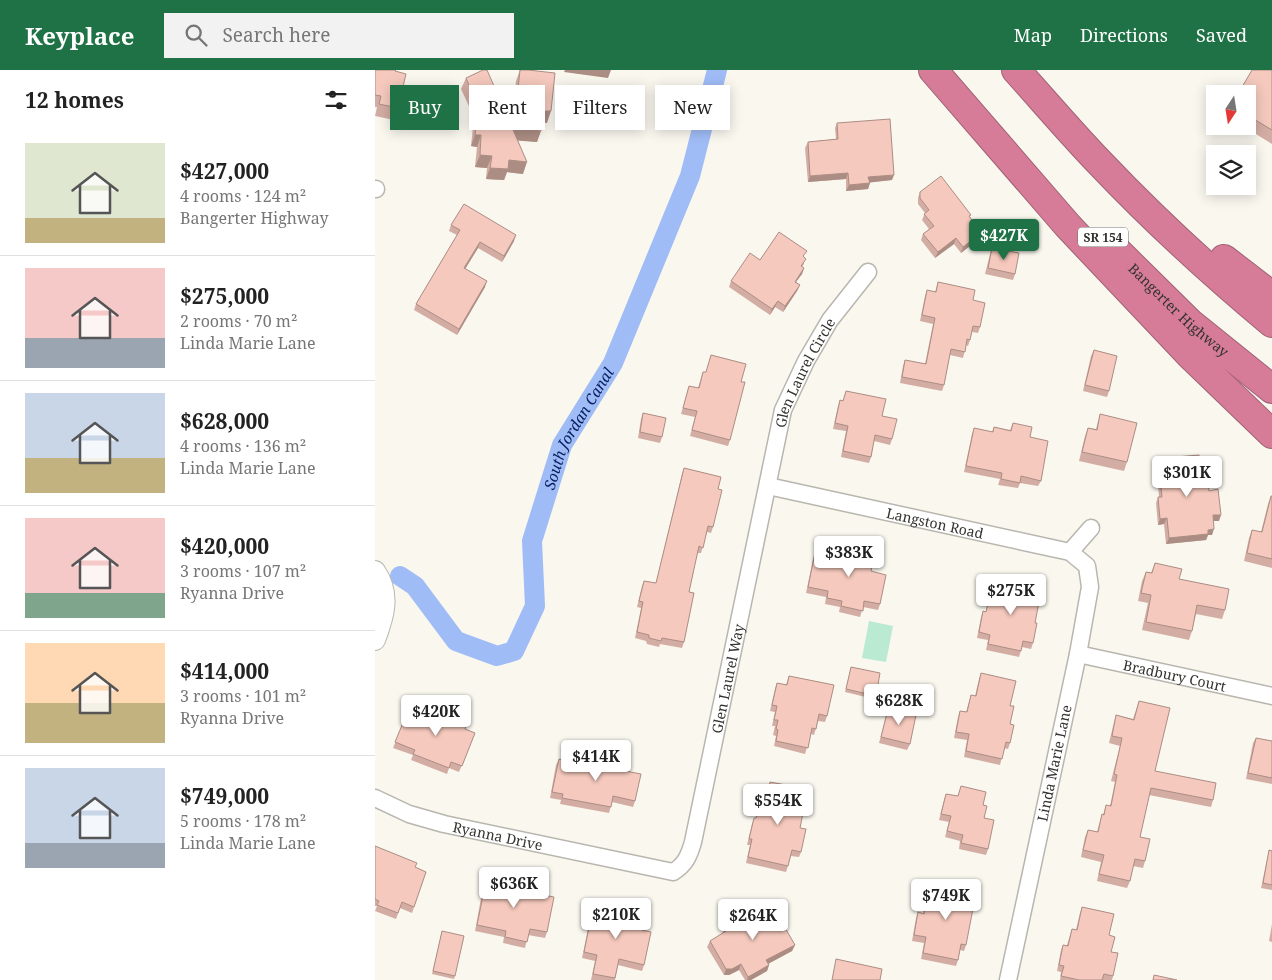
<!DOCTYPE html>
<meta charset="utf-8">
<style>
body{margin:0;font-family:"Noto Serif",serif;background:#f2f2f2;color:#222;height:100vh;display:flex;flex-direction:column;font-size:19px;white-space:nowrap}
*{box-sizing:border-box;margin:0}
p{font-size:16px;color:#767676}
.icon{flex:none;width:28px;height:28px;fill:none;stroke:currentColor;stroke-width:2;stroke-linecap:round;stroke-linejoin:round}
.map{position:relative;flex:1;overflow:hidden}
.sheet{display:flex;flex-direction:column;background:#fff;width:375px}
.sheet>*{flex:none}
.top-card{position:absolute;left:15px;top:15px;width:475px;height:45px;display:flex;gap:10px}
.needle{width:32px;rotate:192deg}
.tools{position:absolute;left:831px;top:15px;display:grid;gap:10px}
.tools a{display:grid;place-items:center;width:50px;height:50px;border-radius:0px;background:#fff;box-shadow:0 2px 12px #0003;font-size:25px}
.price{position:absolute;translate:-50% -42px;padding:0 11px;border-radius:5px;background:#fff;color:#222;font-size:16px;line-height:32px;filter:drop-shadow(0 1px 2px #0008)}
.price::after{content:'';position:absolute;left:50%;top:30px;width:15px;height:11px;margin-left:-8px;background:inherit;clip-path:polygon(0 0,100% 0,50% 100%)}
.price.on{background:#1e7245;color:#fff}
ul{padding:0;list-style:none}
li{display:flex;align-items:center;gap:15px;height:125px;padding:0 25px}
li+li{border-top:1px solid #e0e0e0}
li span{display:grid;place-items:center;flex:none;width:140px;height:100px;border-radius:0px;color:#555}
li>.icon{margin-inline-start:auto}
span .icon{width:60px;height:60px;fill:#fffc;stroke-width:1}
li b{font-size:21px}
h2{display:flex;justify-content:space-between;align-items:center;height:60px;padding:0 25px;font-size:21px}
.pill{padding:0 18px;border-radius:0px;background:#fff;box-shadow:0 2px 12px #0003;font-size:18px;line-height:45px}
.pill.on{background:#1e7245;color:#fff}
header{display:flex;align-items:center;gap:30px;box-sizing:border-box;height:70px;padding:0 25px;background:#1e7245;color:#fff}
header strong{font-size:24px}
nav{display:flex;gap:28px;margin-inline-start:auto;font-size:18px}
.search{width:350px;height:45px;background:#f2f2f2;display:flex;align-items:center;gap:12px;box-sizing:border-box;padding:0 18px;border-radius:0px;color:#767676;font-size:19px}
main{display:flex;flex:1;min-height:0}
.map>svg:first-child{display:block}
</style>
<header>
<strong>Keyplace</strong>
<div class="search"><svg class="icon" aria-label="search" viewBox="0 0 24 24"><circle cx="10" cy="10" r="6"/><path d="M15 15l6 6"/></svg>Search here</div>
<nav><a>Map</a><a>Directions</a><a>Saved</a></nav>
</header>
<main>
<section class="sheet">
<h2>12 homes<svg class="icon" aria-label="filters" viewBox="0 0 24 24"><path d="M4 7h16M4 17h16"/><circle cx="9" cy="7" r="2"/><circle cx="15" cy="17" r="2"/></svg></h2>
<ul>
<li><span style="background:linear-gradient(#dfe7d0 75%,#c2b280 0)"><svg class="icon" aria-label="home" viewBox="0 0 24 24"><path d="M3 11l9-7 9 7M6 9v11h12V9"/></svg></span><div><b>$427,000</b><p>4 rooms · 124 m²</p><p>Bangerter Highway</p></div></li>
<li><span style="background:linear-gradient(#f6c9c9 70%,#9aa5b1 0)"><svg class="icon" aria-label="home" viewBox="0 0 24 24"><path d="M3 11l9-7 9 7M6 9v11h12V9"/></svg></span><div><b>$275,000</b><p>2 rooms · 70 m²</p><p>Linda Marie Lane</p></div></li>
<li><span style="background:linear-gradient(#c9d6e8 65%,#c2b280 0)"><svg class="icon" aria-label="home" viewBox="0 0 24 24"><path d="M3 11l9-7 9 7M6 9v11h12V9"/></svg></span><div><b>$628,000</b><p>4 rooms · 136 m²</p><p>Linda Marie Lane</p></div></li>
<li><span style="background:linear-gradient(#f6c9c9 75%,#7fa58c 0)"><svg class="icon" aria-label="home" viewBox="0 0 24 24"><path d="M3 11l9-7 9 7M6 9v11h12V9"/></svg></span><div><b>$420,000</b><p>3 rooms · 107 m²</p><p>Ryanna Drive</p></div></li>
<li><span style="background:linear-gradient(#ffd9b3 60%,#c2b280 0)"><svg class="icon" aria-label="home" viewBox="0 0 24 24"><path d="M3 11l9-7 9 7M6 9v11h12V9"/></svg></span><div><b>$414,000</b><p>3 rooms · 101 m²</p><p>Ryanna Drive</p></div></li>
<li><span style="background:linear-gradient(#c9d6e8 75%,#9aa5b1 0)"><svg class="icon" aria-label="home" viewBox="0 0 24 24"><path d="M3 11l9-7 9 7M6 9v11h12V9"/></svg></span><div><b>$749,000</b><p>5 rooms · 178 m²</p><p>Linda Marie Lane</p></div></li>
</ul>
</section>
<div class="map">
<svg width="897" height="910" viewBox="0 0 897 910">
<rect width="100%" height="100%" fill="#f9f7ee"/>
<path fill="#baead1" d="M494,551L518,556L511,592L487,588Z"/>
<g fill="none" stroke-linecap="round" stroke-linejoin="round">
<path stroke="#a0bcf7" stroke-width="20" id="s1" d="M25,506L40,516L81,571L122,586L139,581L160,536L157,471L187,375L238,293L315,106L342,0"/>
<defs>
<g id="minor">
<path d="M0,119H1"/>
<path id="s2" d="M393,416L695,482L712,496L715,517L703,584L633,910"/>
<path d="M695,482L716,458"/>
<path id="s3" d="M703,584L897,626"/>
<path id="s4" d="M0,728L34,744L69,754L298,802C310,795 314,786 318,772L408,340L431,291L455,250L493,202"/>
</g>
<path id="tertiary" d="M0,501C16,524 9,546 0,570"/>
<g id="motorway">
<path d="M558,0L693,156L815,285L897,364"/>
<path d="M641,0C669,31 696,63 725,93C779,150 837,203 897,253"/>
<path id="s5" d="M738,177L815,253L897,319"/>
<path d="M849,189L897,226"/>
</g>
</defs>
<use href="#minor" stroke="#b8b6ae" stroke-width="19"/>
<use href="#tertiary" stroke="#b8b6ae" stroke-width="22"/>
<use href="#motorway" stroke="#9e6274" stroke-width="30"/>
<use href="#minor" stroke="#fff" stroke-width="16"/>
<use href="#tertiary" stroke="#fff" stroke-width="20"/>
<use href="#motorway" stroke="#d77c98" stroke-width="28"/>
</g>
<g fill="#d3ada3">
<path d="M0,0L23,38L19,50L0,46L2,37H0Z"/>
<path d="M145,0L172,53L167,52L162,72L143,70L148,104L132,102L129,110L111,109L112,98L100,97L102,77L96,76L99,47L86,19L91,8L136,56L141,11Z"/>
<path d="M897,0V74L868,56H872V24Z"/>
<path d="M462,53L517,110L495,112L493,119L471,121V109L433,112L430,78L433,72L461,69L460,58Z"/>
<path d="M545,122L595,147L606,163L604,169L586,183L579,174L560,188L546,170L548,164L554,159L547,150L550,143L543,134V128Z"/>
<path d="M76,155L139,171L127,192L103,178L90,199L110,217L82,265L39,240L41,234L82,165L74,161Z"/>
<path d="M617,178L640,204L638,210L610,204L615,184Z"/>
<path d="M429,187V194L427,197L429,198L427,204L421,212L425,215L422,221L408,242L400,237L395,245L354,217L356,211L385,190Z"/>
<path d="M563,212L598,230L605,257L603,263L597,262L595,270L593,276L591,275L588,288L575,285L569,315L567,321L525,313L528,296L530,290L550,294L558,254L545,251L550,226L552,220L560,222Z"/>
<path d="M719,280L734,321L732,327L708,321L716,286Z"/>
<path d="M336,285L366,312L355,370L353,376L315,366L320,347L306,344L314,316L323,318L328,302H331Z"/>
<path d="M471,321L507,346L517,369L515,375L499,371L496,387L494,393L466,387L471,361L458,359L463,336L465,330L468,331Z"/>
<path d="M268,343L287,367L285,373L263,368L266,349Z"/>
<path d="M725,344L752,392L749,401L704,391L710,366L713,358L721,359Z"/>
<path d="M638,353L655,367L666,411L663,416L645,413L643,418L623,415L625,409L589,402L597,364L599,358L617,362L619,357L635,360Z"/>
<path d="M789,388L826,405L834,421L844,451H838L837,465H833L831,470L791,474L789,454L783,455L781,433L783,427H784L783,414L785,408L788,409L787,394Z"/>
<path d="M309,398L343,419L338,457L336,463L332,462L326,483H322L314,522L309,572L307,578L285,574L284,577L272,574L271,571L260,568L266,538L262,537L267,516L269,511L281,513L307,404Z"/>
<path d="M896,426H897V498L869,491L874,468L877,460L886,462L893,434Z"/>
<path d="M478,476L496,501L505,534L503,540L488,537L485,547L464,542L465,537L450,534L451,527L431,523L438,489L440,483L474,490Z"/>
<path d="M780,493L804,509L850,540L847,549L821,544L817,561L814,570L767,560L773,533L763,531L767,511L771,502L776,503Z"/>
<path d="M618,510L660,553L658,573L656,579L647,577L644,587L611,580L613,570L602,568L606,547L608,541L611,542L616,516Z"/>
<path d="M476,597L501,626L499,629L470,622Z"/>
<path d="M606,603L635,636V673L633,679L629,678L625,695L589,687L592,670L579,668L583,647L585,641L591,642L596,625L600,626L604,609Z"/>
<path d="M414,606L452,646L450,652L443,651L439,665L436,664L430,684L399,676L401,666L398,665L400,656H397L400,642L395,641L400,619L402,613L411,615Z"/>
<path d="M764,631L780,701L838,730L836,737L774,725L765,767L770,791L768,798L758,796L755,811L752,818L722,811L726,792L706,787L710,767L713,760L722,762L727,744L728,745L731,735L735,736L740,712L736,711L745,676L734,673L739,652L741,645L758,649Z"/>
<path d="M35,636L100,663L84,702L74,698L72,704L36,690L38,685L18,678Z"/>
<path d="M513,639L535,674L532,680L504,673Z"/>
<path d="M881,668L897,671V714L871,709L878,673Z"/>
<path d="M224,685L245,700L260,731L258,737L237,732L234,743L185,734L186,730L175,728L181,695L184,689L221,696Z"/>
<path d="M395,712L422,742L425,758L426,782L424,787L416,786L411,802L371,793L375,775H372L377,754L379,748H381L384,735L389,736Z"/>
<path d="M586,716L608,735L613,779L611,785L584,779L585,771L570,767L574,752L564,750L569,730L571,724L583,726Z"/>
<path d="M0,776L40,797L51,802L37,843L25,838L21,849L0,841L2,836H0Z"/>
<path d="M894,780L897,781V820L886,818L893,785Z"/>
<path d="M112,806L136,814L163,824L172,862L170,868L153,865L150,878L128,873L129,867L100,861L109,812Z"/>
<path d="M554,813L591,875L589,881L585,880L583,890L581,896L546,889L549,873L537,871L541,848L543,842L548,843L552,819Z"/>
<path d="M707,837L734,865L736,882L738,906L737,910H685L686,902L682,901L686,880L688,875H692L697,859L701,860L705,843Z"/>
<path d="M218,838L253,849L267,860L269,895L267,901L243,895L240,910H216L220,891L207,888L216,844Z"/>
<path d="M897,854V872L894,871Z"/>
<path d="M349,858L420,875L417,881L393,894L394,895L392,901L376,910H370L364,900L354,905H349L332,877L335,871L347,864Z"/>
<path d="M67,861L80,906L79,909L57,904Z"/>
</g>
<g fill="#ac8d84">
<path d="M190,0H236L233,8L189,2Z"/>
<path d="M168,41H176L172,53L164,52Z"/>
<path d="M139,58L166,61L162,72L135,70Z"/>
<path d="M100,65H106L102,77L96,76Z"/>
<path d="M105,85L117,86L112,98L100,97Z"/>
<path d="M134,90L152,92L148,104L132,102L129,110L111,109L115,98Z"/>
<path d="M473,103L471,109L433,112L435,106Z"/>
<path d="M519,105L517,110L491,113L493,107Z"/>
<path d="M495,113L493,119L471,121L474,115Z"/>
<path d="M606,163L604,169L586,183L588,177Z"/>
<path d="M141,165L139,171L127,192L129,186Z"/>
<path d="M581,168L579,174L560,188L563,182Z"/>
<path d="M105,172L103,178L87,204L89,198Z"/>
<path d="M429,198L427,204L417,217L420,212Z"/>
<path d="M112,211L110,217L82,265L84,259Z"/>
<path d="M425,215L422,221L408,242L410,236Z"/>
<path d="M403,231L400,237L395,245L397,239Z"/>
<path d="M838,445H846L844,451H835Z"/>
<path d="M792,448L789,454L783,455L785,449Z"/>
<path d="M839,459L837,465H833L831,470L791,474L794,468Z"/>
<path d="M420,875L417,881L389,896L391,890Z"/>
<path d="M366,894L364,900L354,905H349L351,899Z"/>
<path d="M394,895L392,901L376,910H372L373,907Z"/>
</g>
<g fill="#f5c9bd" stroke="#ac8d84">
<path d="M0,0H21L20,1L31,4L23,38L4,34L6,26L0,25Z"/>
<path d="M108,0H112L152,92L134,90L133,99L115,98L117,86L105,85L106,65H100L103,36L91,8Z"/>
<path d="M145,0H153L180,3L176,41H168L166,61L139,58Z"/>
<path d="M877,0H897V60L872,45V24H863Z"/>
<path d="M515,49L519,105L493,107L495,113L474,115L473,103L435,106L433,72L463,69L462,53Z"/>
<path d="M566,106L596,145L594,146L606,163L588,177L581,168L563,182L548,164L559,156L549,144L554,140L545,128V122Z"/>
<path d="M89,134L141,165L129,186L105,172L89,198L112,211L84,259L41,234L85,160L76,155Z"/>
<path d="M404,162L432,181L428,186L431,189L426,196L429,198L420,212L425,215L410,236L403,231L397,239L356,211L375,183L385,190Z"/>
<path d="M617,178L644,183L640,204L613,198Z"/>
<path d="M563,212L600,220L598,230L610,233L605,257L598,256L595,270L592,269L590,282L576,279L569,315L527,307L530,290L551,294L560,248L547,245L552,220L561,222Z"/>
<path d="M719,280L742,286L734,321L710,315Z"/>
<path d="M336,285L371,294L366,312H370L355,370L317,360L322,341L308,338L314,316L324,318L328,302H331Z"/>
<path d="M471,321L511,329L507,346L522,349L517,369L500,365L496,387L468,381L473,356L460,353L465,330L468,331Z"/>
<path d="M268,343L291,348L287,367L265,362Z"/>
<path d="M725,344L762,353L752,392L707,382L713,358L722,360Z"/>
<path d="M638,353L657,357L655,367L673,371L666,411L646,406L645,413L626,409L627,403L591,396L599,358L618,362L619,357L636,361Z"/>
<path d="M824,385L826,405H832L834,421L843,419L846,445H838L839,459L833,460V464L794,468L792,448L785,449L783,427H787L785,408L791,409L789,388Z"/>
<path d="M309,398L346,407L343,419L347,420L338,457L333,456L328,478L324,476L314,522L319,523L309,572L287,568L286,571L274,568V565L262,562L268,532L264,531L269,511L281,513Z"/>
<path d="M896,426H897V489L872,483L877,460L887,462Z"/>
<path d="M478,476L500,480L496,501L511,505L505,534L489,531L488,541L466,536L467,531L452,528L453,521L433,517L440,483L475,490Z"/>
<path d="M780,493L807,499L804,509L854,519L850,540L822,535L817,561L771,552L776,525L766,523L771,502L777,503Z"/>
<path d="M618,510L666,521L660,553H662L658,573L648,571L646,581L613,574L615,565L604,562L608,541L611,542Z"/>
<path d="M476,597L505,603L501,626L471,619Z"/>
<path d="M606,603L641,611L635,636H639L635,654L639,655L635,673L631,672L627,689L591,681L594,664L581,662L585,641L592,642L596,625L601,626Z"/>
<path d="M414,606L459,615L452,646L444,644L441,659L437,658L433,678L401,671L403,660L401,659L403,650H399L402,636L397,635L402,613L412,615Z"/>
<path d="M764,631L795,638L780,701L841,713L838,730L776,718L765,767L775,769L770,791L760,789L755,811L724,804L729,785L708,780L713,760L723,762L727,744L729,745L731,735L736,736L742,705L739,704L747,668L737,666L741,645L759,650Z"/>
<path d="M35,636L54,644L56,641L71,647L73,642L93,650L90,659L100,663L87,696L76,692L74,698L38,684L40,680L20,672Z"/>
<path d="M513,639L541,645L535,674L506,667Z"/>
<path d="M881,668L897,671V708L873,703Z"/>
<path d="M224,685L247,690L245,700L266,704L260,731L238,726L236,737L187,728L188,724L177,722L184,689L222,697Z"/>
<path d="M395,712L427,718L422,742L428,743L425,758L431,759L426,782L417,780L413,796L373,787L377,769H374L379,748H381L384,735L390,736Z"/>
<path d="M586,716L611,722L608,735L612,736L609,748L619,750L613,779L586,773L588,765L572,761L576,746L566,744L571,724L583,726Z"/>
<path d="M0,776L42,793L40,797L51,802L39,837L27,832L23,843L2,835L4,831L0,829Z"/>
<path d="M894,780L897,781V815L888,813Z"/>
<path d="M112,806L137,811L136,814L164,819L163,824L179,827L172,862L155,859L152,872L130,867L131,861L102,855Z"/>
<path d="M554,813L601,823L591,875L586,874L583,890L548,883L551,867L539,865L543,842L549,844Z"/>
<path d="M395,832L420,875L391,890L394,895L373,907L366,894L357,899H351L335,871L351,861L349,858Z"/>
<path d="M233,837L254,841L253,849L269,852L267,860L276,862L269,895L244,889L240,908L218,904L222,885L209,882L218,838L231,841Z"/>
<path d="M707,837L739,844L734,865L740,867L736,882L743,883L738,906L729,904L727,910H704L686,906L689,896L684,895L688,875L693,876L697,859L702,860Z"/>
<path d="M67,861L89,866L80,906L58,901Z"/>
<path d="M461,889L507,899L505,910H457Z"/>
<path d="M779,905L802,910H778Z"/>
</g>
<g text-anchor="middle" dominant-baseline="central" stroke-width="4" stroke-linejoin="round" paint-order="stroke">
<rect fill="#fff" stroke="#71706e" stroke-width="1" x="703" y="157.5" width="50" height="19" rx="4"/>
<g font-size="12" font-weight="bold" fill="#343330">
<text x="728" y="167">SR 154</text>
</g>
<g font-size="14" fill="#343330" stroke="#fff">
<text stroke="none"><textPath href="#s5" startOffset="91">Bangerter Highway</textPath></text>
<text stroke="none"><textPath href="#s4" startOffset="829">Glen Laurel Circle</textPath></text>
<text stroke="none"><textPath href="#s2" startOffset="171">Langston Road</textPath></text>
<text stroke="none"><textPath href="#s3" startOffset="99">Bradbury Court</textPath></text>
<text stroke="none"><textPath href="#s4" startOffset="512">Glen Laurel Way</textPath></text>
<text transform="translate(679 693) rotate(-78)">Linda Marie Lane</text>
<text stroke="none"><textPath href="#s4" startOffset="129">Ryanna Drive</textPath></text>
</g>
<g font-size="15" font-style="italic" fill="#0a2263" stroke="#fff">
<text stroke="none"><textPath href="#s1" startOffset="385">South Jordan Canal</textPath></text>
</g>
</g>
</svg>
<div class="tools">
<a><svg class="needle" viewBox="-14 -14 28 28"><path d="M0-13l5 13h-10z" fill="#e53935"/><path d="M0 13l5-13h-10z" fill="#767676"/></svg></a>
<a><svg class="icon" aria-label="layers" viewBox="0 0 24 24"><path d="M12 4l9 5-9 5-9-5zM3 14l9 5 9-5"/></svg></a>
</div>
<b class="price on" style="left:629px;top:191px">$427K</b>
<b class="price" style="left:812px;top:428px">$301K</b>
<b class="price" style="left:474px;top:508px">$383K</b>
<b class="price" style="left:636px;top:546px">$275K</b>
<b class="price" style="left:524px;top:656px">$628K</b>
<b class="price" style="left:61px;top:667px">$420K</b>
<b class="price" style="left:221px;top:712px">$414K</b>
<b class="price" style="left:403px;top:756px">$554K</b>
<b class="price" style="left:139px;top:839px">$636K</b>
<b class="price" style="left:571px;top:851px">$749K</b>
<b class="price" style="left:241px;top:870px">$210K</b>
<b class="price" style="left:378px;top:871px">$264K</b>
<div class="top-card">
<a class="pill on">Buy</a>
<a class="pill">Rent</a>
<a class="pill">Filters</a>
<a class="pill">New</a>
</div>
</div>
</main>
